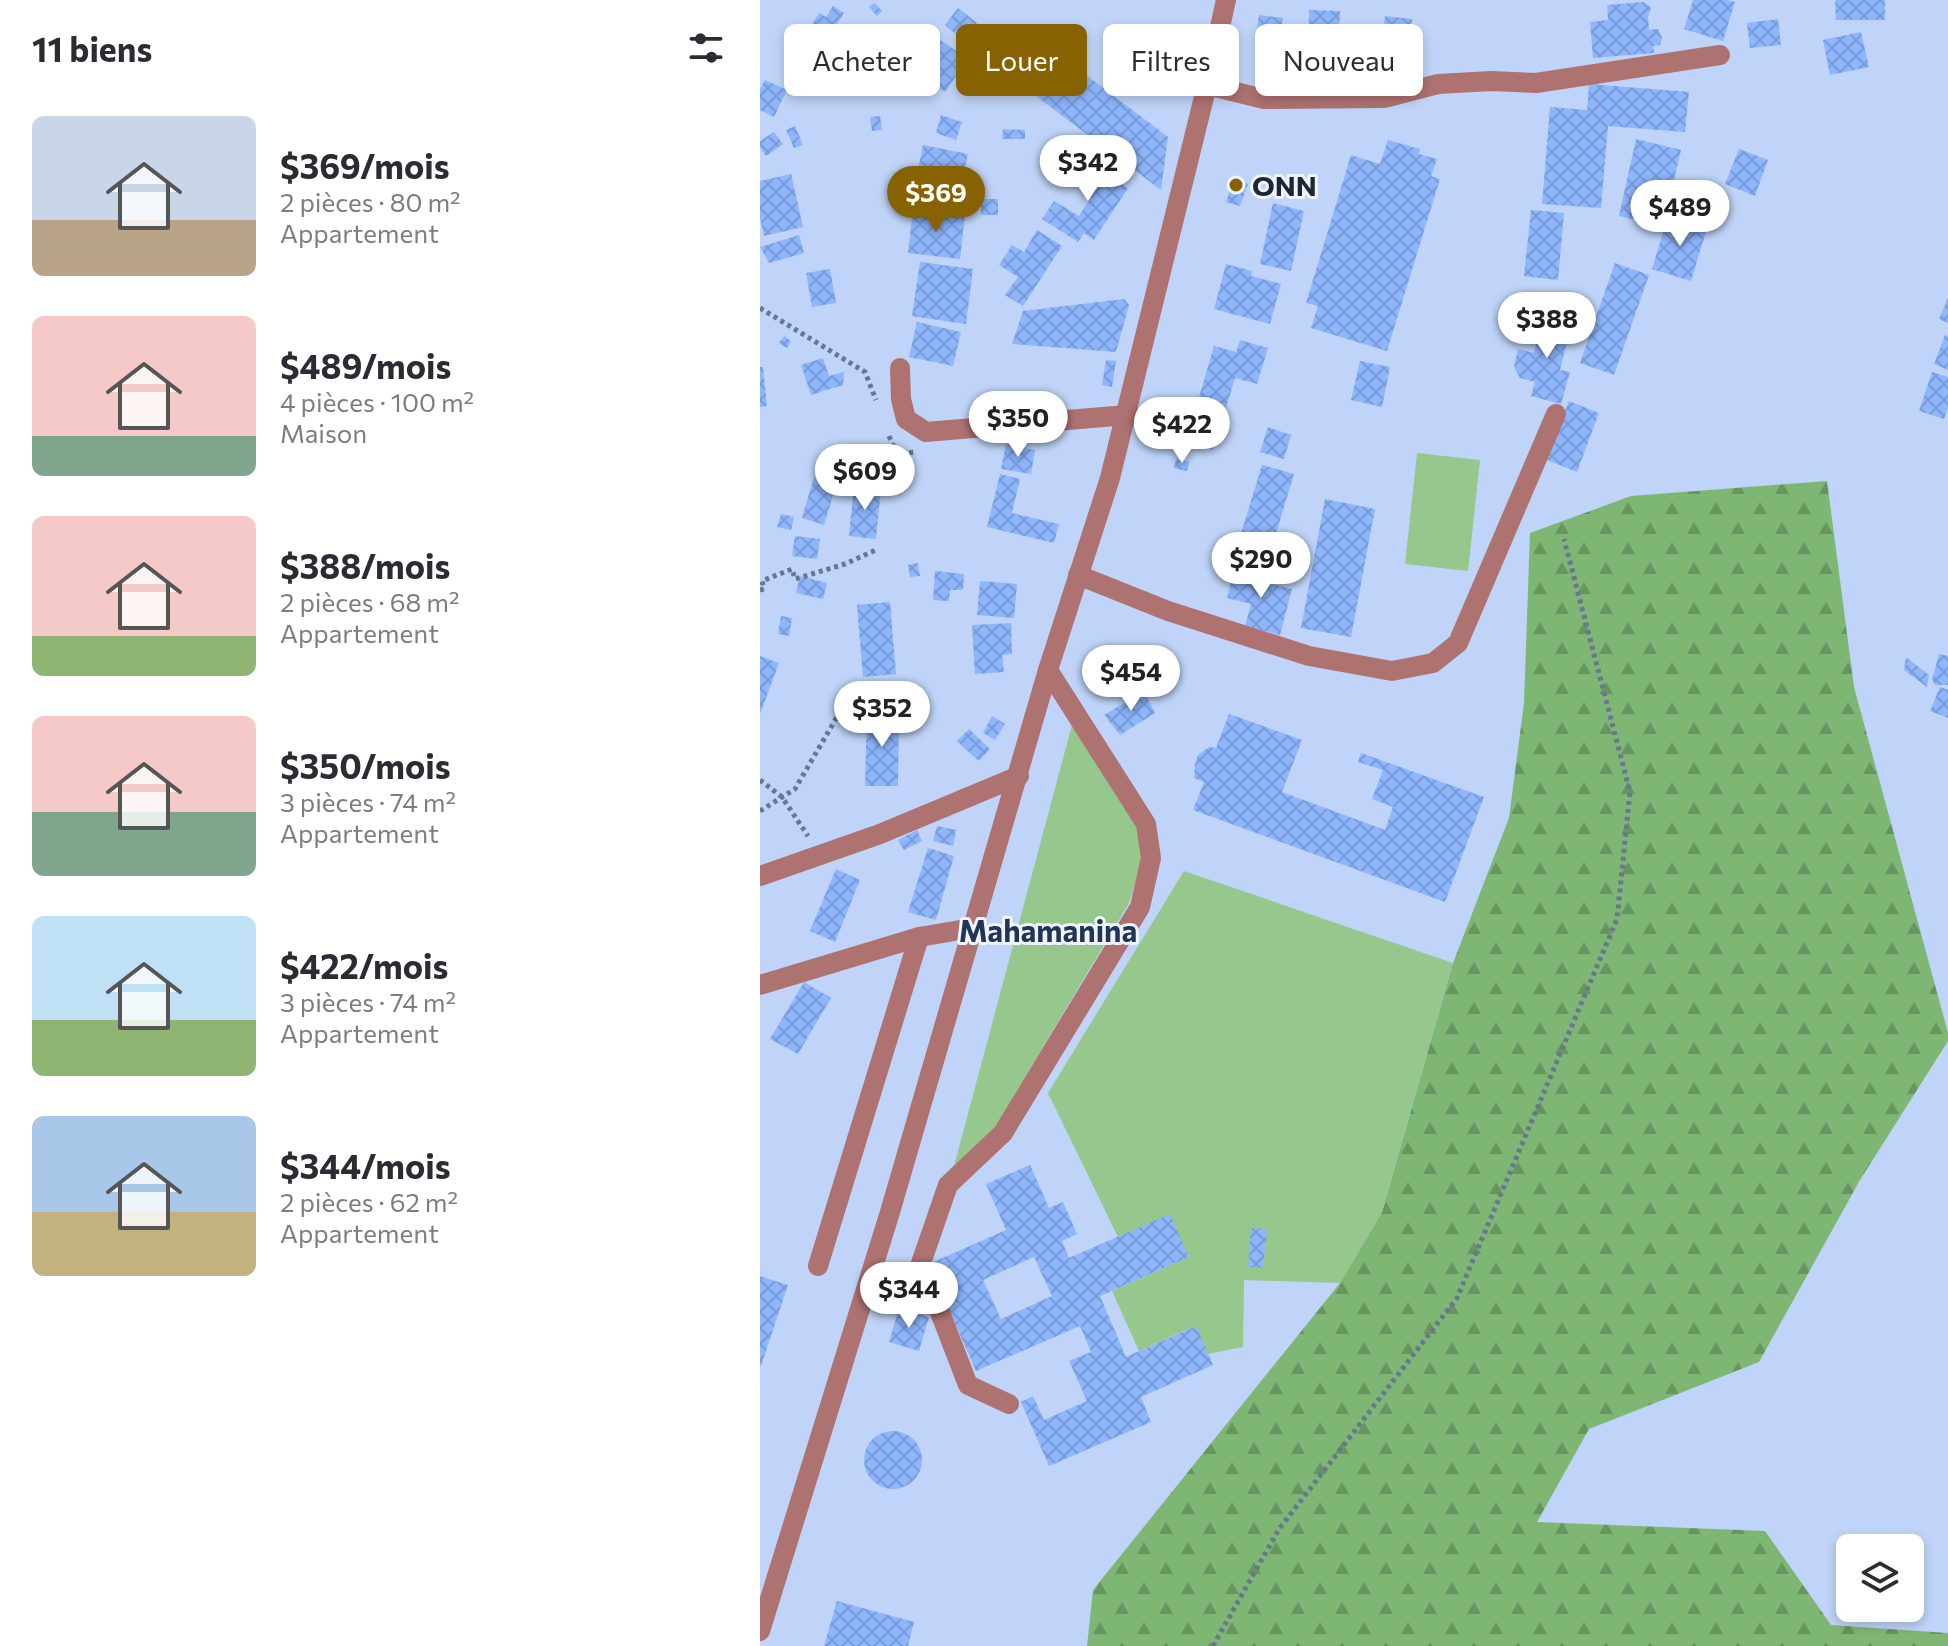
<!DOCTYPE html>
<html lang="fr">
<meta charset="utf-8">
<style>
body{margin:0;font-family:Commissioner,sans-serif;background:#f7f7f7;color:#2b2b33;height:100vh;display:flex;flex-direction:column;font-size:30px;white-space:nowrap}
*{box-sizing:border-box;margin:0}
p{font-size:26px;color:#7c7c81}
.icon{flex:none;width:44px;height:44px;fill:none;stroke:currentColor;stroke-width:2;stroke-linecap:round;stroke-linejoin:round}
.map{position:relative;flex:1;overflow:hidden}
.panel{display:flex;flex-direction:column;background:#fff;width:760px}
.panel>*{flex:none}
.top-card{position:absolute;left:24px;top:24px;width:760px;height:72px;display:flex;gap:16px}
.fabs{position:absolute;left:1076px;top:1534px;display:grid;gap:16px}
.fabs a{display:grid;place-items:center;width:88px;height:88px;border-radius:12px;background:#fff;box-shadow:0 4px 12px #0003;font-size:40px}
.price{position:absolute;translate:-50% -68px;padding:0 18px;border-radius:28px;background:#fff;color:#222;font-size:26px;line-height:52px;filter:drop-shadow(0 2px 4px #0008)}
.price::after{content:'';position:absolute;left:50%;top:48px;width:24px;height:18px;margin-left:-12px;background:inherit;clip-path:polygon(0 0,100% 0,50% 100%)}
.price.on{background:#886100;color:#fff}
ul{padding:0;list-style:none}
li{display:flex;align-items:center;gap:24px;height:200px;padding:0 32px}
li span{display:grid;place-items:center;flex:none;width:224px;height:160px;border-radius:12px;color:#555}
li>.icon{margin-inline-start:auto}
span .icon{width:96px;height:96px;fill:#fffc;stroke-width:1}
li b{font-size:34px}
h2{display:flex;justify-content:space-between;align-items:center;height:96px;padding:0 32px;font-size:34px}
.tag{padding:0 28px;border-radius:12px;background:#fff;box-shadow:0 4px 12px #0003;font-size:28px;line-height:72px}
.tag.on{background:#886100;color:#fff}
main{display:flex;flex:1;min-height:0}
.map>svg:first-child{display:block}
</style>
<main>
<section class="panel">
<h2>11 biens<svg class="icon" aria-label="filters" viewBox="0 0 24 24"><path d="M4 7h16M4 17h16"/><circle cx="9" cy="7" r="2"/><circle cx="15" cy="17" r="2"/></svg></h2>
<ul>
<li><span style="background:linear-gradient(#c9d6e8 65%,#b9a48a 0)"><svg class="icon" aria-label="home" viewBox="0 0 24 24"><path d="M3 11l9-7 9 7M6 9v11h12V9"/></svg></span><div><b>$369/mois</b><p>2 pièces · 80 m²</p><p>Appartement</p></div></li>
<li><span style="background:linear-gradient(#f6c9c9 75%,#7fa58c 0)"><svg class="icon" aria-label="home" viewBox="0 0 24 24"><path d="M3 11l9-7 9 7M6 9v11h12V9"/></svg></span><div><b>$489/mois</b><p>4 pièces · 100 m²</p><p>Maison</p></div></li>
<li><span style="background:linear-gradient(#f6c9c9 75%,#8fb573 0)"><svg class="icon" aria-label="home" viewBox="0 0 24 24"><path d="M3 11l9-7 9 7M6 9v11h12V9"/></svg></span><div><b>$388/mois</b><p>2 pièces · 68 m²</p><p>Appartement</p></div></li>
<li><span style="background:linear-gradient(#f6c9c9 60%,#7fa58c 0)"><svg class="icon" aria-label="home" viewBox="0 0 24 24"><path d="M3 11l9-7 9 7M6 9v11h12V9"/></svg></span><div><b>$350/mois</b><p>3 pièces · 74 m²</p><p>Appartement</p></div></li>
<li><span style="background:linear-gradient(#bfe0f5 65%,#8fb573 0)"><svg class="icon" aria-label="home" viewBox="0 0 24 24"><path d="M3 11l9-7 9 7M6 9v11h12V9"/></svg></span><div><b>$422/mois</b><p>3 pièces · 74 m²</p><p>Appartement</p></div></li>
<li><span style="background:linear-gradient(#a9c7e8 60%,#c2b280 0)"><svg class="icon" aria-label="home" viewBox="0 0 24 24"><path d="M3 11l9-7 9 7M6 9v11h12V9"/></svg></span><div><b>$344/mois</b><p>2 pièces · 62 m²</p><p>Appartement</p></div></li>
</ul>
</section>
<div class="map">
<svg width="1188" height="1646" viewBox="0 0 1188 1646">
<defs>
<pattern id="forest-firs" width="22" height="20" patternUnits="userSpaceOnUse" patternTransform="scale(2)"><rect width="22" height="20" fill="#7eb774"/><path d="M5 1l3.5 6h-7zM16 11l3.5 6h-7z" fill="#669560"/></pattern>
<pattern id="building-cross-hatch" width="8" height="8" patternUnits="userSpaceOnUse" patternTransform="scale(2)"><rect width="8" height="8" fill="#8db6fd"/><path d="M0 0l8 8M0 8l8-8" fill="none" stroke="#799cd9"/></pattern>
</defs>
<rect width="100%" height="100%" fill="#bfd4f8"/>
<path fill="url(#forest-firs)" d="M1067,481L1094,687L1188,1033V1041L1100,1180L999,1362L829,1429L777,1522L1005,1531L1071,1625L1188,1633V1646H327L333,1590L580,1283L622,1212L693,963L749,818L764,703L770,533L871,496Z"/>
<g fill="#96c78d">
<path d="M657,453L720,460L708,571L645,564Z"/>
<path d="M312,725L380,832L382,861L369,903L236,1126L194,1166Z"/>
<path d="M424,871L693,963L622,1212L580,1283L484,1280L483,1347L448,1354L435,1326L379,1351L352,1291L429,1257L358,1237L288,1093Z"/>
</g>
<g fill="url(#building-cross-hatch)" fill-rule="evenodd">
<path d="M933,0H967L975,2L963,41L924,29Z"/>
<path d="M1075,0H1125V20H1076Z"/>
<path d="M884,2L891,8L888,17L889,30L898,29L902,38L900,45L893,46L894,53L833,58L830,22L848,20L847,5Z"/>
<path d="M114,3L122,11L117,16L109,7Z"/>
<path d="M73,6L84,13L67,39L50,28L59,13L66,17Z"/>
<path d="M198,8L217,23L203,40L185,25Z"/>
<path d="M549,10L580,11L578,64L548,63Z"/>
<path d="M499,15L523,18L520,33L497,30Z"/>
<path d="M625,16L652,19L651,52L627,49L629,35L623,34Z"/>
<path d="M1018,19L1021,45L990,48L987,23Z"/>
<path d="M164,29L208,59L185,92L141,63Z"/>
<path d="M1101,32L1109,67L1070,75L1063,40Z"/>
<path d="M239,38L256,51L261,44L310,80L317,68L408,137L401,190L224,57Z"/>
<path d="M525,40L539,42L535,71L521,69Z"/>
<path d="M609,69H622V78L609,77Z"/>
<path d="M5,80L27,90L14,117L0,110V89Z"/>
<path d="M829,84L929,92L925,132L848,126L841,208L782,204L790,107L827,110Z"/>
<path d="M181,115L202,122L196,140L176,133Z"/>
<path d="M120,116L122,130L112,131L110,117Z"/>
<path d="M35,126L43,145L34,148L26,130Z"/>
<path d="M243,129L265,130V139H242Z"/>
<path d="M14,132L23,144L6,156L0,147V141Z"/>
<path d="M876,139L921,150L903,226L859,216Z"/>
<path d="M628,140L660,149L659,154L677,159L671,176L680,179L627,351L551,328L558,306L546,303L591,155L620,164Z"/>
<path d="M163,145L208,154L200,188L156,179Z"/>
<path d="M979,149L1008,160L995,196L965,184Z"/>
<path d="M322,159L368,188L334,240L324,233L318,242L282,219L294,201L319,216L332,195L308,180Z"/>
<path d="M31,174L43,227L4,236L0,218V181Z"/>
<path d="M474,179L488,184L480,206L466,202Z"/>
<rect x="221" y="199" width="17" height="16"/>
<path d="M513,203L544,211L531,271L500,264Z"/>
<path d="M153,209L205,215L200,259L148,253Z"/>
<path d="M771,210L804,213L798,280L764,276Z"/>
<path d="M908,216L947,228L931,281L892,269Z"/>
<path d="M277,230L302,246L263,306L245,295L258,277L239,265L252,245L264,252Z"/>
<path d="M39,235L44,253L9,263L0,247Z"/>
<path d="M160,262L213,269L206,324L152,316Z"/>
<path d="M855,263L889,275L854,375L820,363Z"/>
<path d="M466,264L492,271L491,276L521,284L510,324L454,309Z"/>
<path d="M70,269L76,303L52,307L46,273Z"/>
<path d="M1188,298V323L1179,319Z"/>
<path d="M364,299L369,305L356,352L252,344L263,311Z"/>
<path d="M784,314L812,321L800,370L810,372L801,404L771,396L775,382L760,378L754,367L758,349L774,353Z"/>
<path d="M157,322L201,332L193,366L149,357Z"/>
<path d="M1185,335L1188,337V370L1174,364Z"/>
<path d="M24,336L31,341L27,348L19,343Z"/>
<path d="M480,340L508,348L497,384L475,378L453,450L426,442L454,346L476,352Z"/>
<path d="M63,358L69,376L84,372L83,385L51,395L41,365Z"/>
<path d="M346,360L356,361L352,387L342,385Z"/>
<path d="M600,361L630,367L622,407L591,400Z"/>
<path d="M0,367H3L7,406L0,407Z"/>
<path d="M1172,372L1188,377V408L1184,419L1159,411Z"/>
<path d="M809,401L839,413L817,472L787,460Z"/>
<path d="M508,427L531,435L524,459L500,452Z"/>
<path d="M246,444L275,450L271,474L241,469Z"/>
<path d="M416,459L429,462L427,471L414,468Z"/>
<path d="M502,465L534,474L511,550L479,540Z"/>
<path d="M240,474L260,479L252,513L299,524L294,543L227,527Z"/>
<path d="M54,477L77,483L64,525L42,518Z"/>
<path d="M94,486L121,489L116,539L89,536Z"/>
<path d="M565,499L615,509L591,637L541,628Z"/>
<path d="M21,514L34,517L31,530L17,527Z"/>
<path d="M35,536L60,539L57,559L32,556Z"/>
<path d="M158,563L160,576L150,577L148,565Z"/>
<path d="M475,567L514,577L512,584L532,589L520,635L485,626L491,604L467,598Z"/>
<path d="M175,571L204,574L203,590H190L189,601L173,600Z"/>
<path d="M40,576L67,583L63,599L36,593Z"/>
<path d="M220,581L257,584L254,618L217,615Z"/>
<path d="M130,602L136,674L103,677L97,605Z"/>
<path d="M21,616L32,618L29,636L18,634Z"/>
<path d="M251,623L252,654L242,655L244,672L215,674L212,625Z"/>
<path d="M1179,654L1188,656V685H1175L1172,680Z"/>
<path d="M0,656L19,663L0,714Z"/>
<path d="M1146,657L1169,675L1167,687L1144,670Z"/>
<path d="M1180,687L1188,690V718L1170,711Z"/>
<path d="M384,691L395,713L360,735L344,715Z"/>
<path d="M107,712L139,713L138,786H105Z"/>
<path d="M469,714L542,740L522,792L625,830L633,807L612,799L623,770L598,762L601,753L724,797L685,902L433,810L444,782L434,778L435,764L438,755L449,747L456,748Z"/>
<path d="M232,716L245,724L235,740L223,733Z"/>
<path d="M209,729L230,749L219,761L197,741Z"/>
<path d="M177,826L196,830L193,846L173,841Z"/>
<path d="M157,830L162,841L144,850L138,840Z"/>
<path d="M168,848L194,856L176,920L148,912Z"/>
<path d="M76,869L100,880L75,942L50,931Z"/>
<path d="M44,982L71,998L38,1054L10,1039Z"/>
<path d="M270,1165L289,1208L303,1202L317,1234L302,1241L309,1258L410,1214L429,1257L340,1296L366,1357L436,1326L453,1365L381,1397L391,1422L289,1466L261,1402L273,1396L284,1420L327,1401L309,1361L331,1352L320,1326L216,1371L169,1264L246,1230L226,1184ZM274,1257L292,1296L241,1319L223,1280Z"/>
<path d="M491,1228L507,1229L503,1268L488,1267Z"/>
<path d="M0,1276L28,1285L1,1366H0Z"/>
<path d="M139,1308L169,1317L159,1351L129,1342Z"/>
<circle cx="133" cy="1460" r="29"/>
<path d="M77,1601L154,1622L148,1646H64Z"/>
</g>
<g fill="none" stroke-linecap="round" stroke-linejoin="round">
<g stroke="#687791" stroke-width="5" stroke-dasharray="4 4" stroke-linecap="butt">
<path d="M0,308L105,372L116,400"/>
<path d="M129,436L137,454L155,452"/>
<path d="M0,590L4,589L2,581L32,569L35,579L85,564L118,549"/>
<path d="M0,780L22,797L48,836"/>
<path d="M0,811L35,789L98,681"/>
<path d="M453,1646L519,1529L697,1298L857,919L870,792L804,539"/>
</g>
<g stroke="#ae7271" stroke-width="20">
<path d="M447,85L504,99L624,98L678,84L731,81L776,83L960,55"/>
<path d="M140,368L141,399L146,419L166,432L367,415"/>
<path d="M318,575L408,611L549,656L632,671L673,663L698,643L796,414"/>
<path d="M0,876L120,834L259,776"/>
<path d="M0,985L159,937L212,928"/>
<path d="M58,1266L159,937"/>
<path d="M249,1404L208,1385L161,1263L188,1185L243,1133L380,907L391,858L386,824L288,670"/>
<path d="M0,1631L130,1212L288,670L350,478L447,85L466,0"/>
</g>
</g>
<circle fill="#886100" stroke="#eff4fe" stroke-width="3" cx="476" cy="185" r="8"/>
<g text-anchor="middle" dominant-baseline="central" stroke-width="6" stroke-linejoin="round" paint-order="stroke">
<g font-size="28" font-weight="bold" fill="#1c2637" stroke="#eff4fe" text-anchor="start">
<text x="492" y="185">ONN</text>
</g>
<g font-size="30" font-weight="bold" fill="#203457" stroke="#eff4fe">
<text x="288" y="929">Mahamanina</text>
</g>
</g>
</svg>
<div class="fabs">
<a><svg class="icon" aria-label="layers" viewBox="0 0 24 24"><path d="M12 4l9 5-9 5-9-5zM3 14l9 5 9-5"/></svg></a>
</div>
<b class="price" style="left:328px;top:203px">$342</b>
<b class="price on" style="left:176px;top:234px">$369</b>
<b class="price" style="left:920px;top:248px">$489</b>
<b class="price" style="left:787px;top:360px">$388</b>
<b class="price" style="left:258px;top:459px">$350</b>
<b class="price" style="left:422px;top:465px">$422</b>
<b class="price" style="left:105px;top:512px">$609</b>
<b class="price" style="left:501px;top:600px">$290</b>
<b class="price" style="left:371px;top:713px">$454</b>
<b class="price" style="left:122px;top:749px">$352</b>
<b class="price" style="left:149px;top:1330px">$344</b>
<div class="top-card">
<a class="tag">Acheter</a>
<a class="tag on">Louer</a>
<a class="tag">Filtres</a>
<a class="tag">Nouveau</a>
</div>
</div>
</main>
